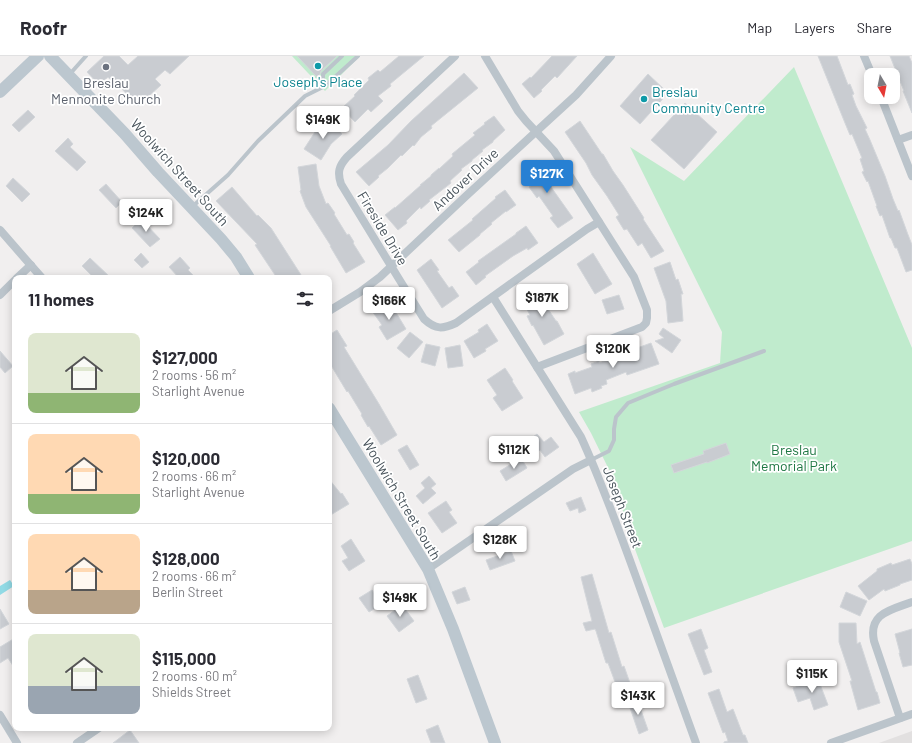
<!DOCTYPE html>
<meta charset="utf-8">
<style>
body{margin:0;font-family:Barlow,sans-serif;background:#f2f2f3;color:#2b2b33;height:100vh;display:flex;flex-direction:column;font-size:15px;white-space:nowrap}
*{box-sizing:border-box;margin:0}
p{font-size:13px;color:#7c7c81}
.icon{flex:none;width:22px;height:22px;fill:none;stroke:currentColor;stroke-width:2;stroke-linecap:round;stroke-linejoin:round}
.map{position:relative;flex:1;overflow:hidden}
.sheet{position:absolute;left:12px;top:219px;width:320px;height:456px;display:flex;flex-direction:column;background:#fff;border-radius:8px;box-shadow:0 2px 10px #0003}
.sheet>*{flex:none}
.needle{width:26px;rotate:170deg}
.fabs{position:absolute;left:864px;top:12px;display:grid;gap:8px}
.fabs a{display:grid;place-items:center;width:36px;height:36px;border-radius:8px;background:#fff;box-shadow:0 2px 10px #0003;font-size:20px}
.price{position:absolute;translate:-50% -34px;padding:0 9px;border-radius:4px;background:#fff;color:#222;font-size:13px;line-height:26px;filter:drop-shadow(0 1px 2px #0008)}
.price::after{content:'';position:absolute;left:50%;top:24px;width:12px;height:9px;margin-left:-6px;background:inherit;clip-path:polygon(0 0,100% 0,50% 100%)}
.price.active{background:#2780d3;color:#fff}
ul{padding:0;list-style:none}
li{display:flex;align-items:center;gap:12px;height:100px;padding:0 16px}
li+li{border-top:1px solid #e1e1e2}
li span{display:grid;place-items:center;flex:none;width:112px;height:80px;border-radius:8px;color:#555}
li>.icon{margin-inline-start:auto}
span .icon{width:48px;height:48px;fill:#fffc;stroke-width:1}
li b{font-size:17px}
h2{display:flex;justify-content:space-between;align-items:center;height:48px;padding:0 16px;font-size:17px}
header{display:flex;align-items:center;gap:24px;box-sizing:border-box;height:56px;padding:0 20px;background:#fff;border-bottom:1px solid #e1e1e2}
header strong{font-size:19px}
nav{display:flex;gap:22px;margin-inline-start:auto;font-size:14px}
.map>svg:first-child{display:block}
</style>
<header>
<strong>Roofr</strong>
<nav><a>Map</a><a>Layers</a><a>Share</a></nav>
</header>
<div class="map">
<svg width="912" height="687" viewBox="0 0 912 687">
<rect width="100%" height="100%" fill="#f1efef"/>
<path fill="#e2e0e0" d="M912,675V687H879Z"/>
<g fill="#c0ebcd">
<path d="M292,0H360L325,35Z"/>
<path d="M794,11L912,292V485L664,572L625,466L619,434L591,377L579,356L720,307L722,276L630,91L684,125Z"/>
</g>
<path fill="#91dae5" d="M10,524L14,530L0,539V530Z"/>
<g fill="#c9ccd1" stroke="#d3d6da">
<path d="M104,0H119L128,9L138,0H189L170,18L165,14L155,23L161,29L138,50L121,32L120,34L108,21L99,29L87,16Z"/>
<path d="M297,0H337L321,15L320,18L317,21Z"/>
<path d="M399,0H424L390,28L391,30L378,40L383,45L371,56L368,53L355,66L342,52L355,40L354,39L369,24L368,22L378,14L380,16Z"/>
<path d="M552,0H577L557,22L555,20L541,34L542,35L534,42L522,28L530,21L531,22Z"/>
<path d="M818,0H837L848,29L850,28L854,38L852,39L856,50L867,72L865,73L870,84L885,120L893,143L898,155L899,154L907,176L912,189V214L906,216L897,192H895L891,182H890L882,159L880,160L876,150H877L868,125L867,126L862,116L864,115L860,103L862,102L852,78L850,79L845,67Z"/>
<path d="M890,0H909L912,7V57L903,35H904Z"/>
<path d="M464,17L478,32L431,70L432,72L421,81L414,90L413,89L402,100L401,99L388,112L378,120L379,121L369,130L356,116L388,89L411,65Z"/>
<path d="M648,18L668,37L640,68L620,50Z"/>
<path d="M685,47L717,76L684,113L651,84Z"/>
<path d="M28,54L35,61L19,76L12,69Z"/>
<path d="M494,60L505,74L493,85V86L482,94L483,95L472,104V105L461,113L462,114L450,125L451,127L429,144L430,145L421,153L420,151L406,165L407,167L398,174L385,159L395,151V152L421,129H420L431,120V119L439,112V113L453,100L452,98L475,79L473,77L485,68L484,67Z"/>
<path d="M328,63L342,78L331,88L321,104L304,93L315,76Z"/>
<path d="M580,65L602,98H603L613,115L623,129L644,162L643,163L664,195L651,202L642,187L638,190L627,173L624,174L616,161L619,159L607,140L592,119L586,107L565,76Z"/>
<path d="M68,82L73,88L70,91L86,106L77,115L55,95Z"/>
<path d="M537,104L544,114L541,116L552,130L551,131L573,162L558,172L550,162L553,160L539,140L537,142L529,131L532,129L522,116Z"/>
<path d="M316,108L319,130L326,148L328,147L335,157L334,158L347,179L349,178L354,186L353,187L365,206L346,217L330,190H331L306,151L300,135L301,134L298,111Z"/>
<path d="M13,122L30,138L22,146L6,130Z"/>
<path d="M106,128L122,146L116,152L99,134Z"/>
<path d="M232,131L257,160L258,159L271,172L303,222H277L255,189L257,188L216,145Z"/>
<path d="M505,134L516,149L506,156V155L491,167L492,168L480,178V179L459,196L448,184L473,164L472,163L496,142L495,141Z"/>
<path d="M141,163L160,183L150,191L132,172Z"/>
<path d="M526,170L538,187L528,194L527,192L513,200L485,220L486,221L476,229L466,216L479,206L478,205L516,178V177Z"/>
<path d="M141,197L149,206L142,212L134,204Z"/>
<path d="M593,197L612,228L595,238L577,208Z"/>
<path d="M180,201L190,212L188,214L196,222H179L169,211Z"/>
<path d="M90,202L111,222H94L82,210Z"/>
<path d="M431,203L439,214L437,215L449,232L452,230L459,240L442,252L417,214Z"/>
<path d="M670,206L676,224L678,223L683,238H681L683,265L668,267L666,245L654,212Z"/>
<path d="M538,233L546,250L556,265H557L564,278L544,289L533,269L532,270L527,260L530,259L521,242Z"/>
<path d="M619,239L624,253L607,258L602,244Z"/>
<path d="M389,245L406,273L387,284L379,271L382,269L372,255Z"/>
<path d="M487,268L498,285L485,293L486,295L474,302L464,285L479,276L478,274Z"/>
<path d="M663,272L681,284L672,297L655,285L664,282L659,278Z"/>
<path d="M337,274L347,290L344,291L379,348L397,379L381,389L369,370L368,371L361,359L362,358L348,335L347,336L329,306V279Z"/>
<path d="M410,276L423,286L409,302L397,292Z"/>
<path d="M651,287L659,308L627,319L626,316L606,324L607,328L601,330L602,332L592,336L591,332L575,338L568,318L575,315V317L592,311L591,308L599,305V307L627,297L626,296Z"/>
<path d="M426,288L440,291L435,310L421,306Z"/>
<path d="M460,289L463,310L448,312L445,292Z"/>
<path d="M0,295L13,310L5,317L0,311Z"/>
<path d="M505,312L513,324L512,325L523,342L502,355L493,342L497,339L487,324Z"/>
<path d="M537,378L544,386L551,381L559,391L545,401L540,394L534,399L525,387Z"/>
<path d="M726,387L730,398L707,407V406L674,417L671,409L704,398L703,395Z"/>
<path d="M407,389L419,409L410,414L398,394Z"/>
<path d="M521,402L527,412L506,425L500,415Z"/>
<path d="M429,420L436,428L431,432L436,437L423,448L416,440L425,432L421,427Z"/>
<path d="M329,423L341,438L342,437L349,448L329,460Z"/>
<path d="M581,441L586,454L579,457L578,452L570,455L566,447Z"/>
<path d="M446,445L452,454L449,456L457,467L442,477L428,457Z"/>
<path d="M351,483L365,505L349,515L342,505L348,502L341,490Z"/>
<path d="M511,495L515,505L490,514L486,504Z"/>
<path d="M910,503L912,508V524L900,528V529L885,535L884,533L869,544L858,530L877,515V513L891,507L892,509Z"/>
<path d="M592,518L609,577L611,576L622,611L624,610L631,630L618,634L608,607H606L596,575L595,573L586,575L583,567L592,565L581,521Z"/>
<path d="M465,531L470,544L457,548L452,536Z"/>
<path d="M372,534L382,548L369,556L359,542Z"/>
<path d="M846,536L867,545L860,560L840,551Z"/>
<path d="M402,549L414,565L399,576L387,560Z"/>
<path d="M0,553L9,568L0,573Z"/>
<path d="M839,567H856L857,588L860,586L876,636H877L880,647L858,654L850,625H852L839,586Z"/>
<path d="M701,573L708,592L704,594L712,616L704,619L688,578Z"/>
<path d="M912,573V609L903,611L899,597H900L895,578Z"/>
<path d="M15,582V613L8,602L0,607V591Z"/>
<path d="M418,619L427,643L416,647L407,623Z"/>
<path d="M818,623L828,649L814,654L810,642L798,646L793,632Z"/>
<path d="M719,633L727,656L733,653L743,679H745L748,687H724V686L728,685L725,676L723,677L708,637Z"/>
<path d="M637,643L648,674L639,678L628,646Z"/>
<path d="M438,669L445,687H431L426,674Z"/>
<path d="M130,674L139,687H113Z"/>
</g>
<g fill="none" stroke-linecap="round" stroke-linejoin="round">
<g stroke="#bbc4cb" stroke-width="4">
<path d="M69,19L86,0"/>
<path d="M325,30L323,25V18L342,0"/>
<path d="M193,150L228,119L258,85L305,40L325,30L358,0"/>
<path d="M591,404L609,395L614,384V373L616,361L628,347L674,328L764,295"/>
</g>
<g stroke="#bbc4cb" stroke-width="8">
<path d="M455,0L347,101C339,110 337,116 341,128L399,223L424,263C436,274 443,273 456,267L587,173L599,166"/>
<path d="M485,0L518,55L526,65L554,95L634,221L647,254V262L646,267L642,271L537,311"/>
<path d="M864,0L872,19"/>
<path d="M881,41L912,120"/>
<path d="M898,84L912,79"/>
<path d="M0,174L42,222"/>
<path d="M17,222L31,209"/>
<path d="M0,239L15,224"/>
<path d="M493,241L581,381C602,427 619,474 636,521C656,576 676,632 696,687"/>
<path d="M329,255L360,236L380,221L466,140L576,39L611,0"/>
<path d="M428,513L573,413L591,404"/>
<path d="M0,659L17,687"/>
<path d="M900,662L874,585C868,557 891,554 912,546"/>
<path d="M77,687L99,672"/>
<path d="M831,687L912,658"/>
</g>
<g stroke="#bcc7cf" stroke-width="12">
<path d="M50,0L125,78L158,116L221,183L236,201L249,222"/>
<path d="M0,36L38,0"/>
<path d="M329,352L428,513L453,573L495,687"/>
</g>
</g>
<g fill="#0f9aa8" stroke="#fff" stroke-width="1.5">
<circle cx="318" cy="10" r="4"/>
<circle cx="644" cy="43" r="4"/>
</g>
<circle fill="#6b7280" stroke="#fff" stroke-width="1.5" cx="106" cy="11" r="4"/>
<g text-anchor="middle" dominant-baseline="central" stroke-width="3.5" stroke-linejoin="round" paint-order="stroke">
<g font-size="14" fill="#0d838f" stroke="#fff">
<text x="318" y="25">Joseph's Place</text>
<text x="652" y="35" text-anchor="start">Breslau<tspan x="652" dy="16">Community Centre</tspan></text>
</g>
<g font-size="14" fill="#5b616d" stroke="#fff">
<text x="106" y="26">Breslau<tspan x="106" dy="16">Mennonite Church</tspan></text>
</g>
<g font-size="14" fill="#48535b" stroke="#fff">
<text transform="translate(180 116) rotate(48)">Woolwich Street South</text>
<text transform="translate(465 123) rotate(-43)">Andover Drive</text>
<text transform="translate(383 172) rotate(59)">Fireside Drive</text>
<text transform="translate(402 443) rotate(59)">Woolwich Street South</text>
<text transform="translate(623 451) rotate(69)">Joseph Street</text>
</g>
<g font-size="14" fill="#1e7743" stroke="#fff">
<text x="794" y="393">Breslau<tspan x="794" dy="16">Memorial Park</tspan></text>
</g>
</g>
</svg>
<div class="fabs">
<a><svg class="needle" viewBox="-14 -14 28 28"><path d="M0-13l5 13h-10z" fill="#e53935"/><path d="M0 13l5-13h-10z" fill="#7c7c81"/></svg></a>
</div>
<b class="price" style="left:323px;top:84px">$149K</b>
<b class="price active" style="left:547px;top:138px">$127K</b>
<b class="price" style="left:146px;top:177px">$124K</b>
<b class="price" style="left:542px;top:262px">$187K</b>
<b class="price" style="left:389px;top:265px">$166K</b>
<b class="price" style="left:613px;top:313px">$120K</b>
<b class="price" style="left:514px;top:414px">$112K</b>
<b class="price" style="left:500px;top:504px">$128K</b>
<b class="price" style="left:400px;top:562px">$149K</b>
<b class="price" style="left:812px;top:638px">$115K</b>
<b class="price" style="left:638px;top:660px">$143K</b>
<section class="sheet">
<h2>11 homes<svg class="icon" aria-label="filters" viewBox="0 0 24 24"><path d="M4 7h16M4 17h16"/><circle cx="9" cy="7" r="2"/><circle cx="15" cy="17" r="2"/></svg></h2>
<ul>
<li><span style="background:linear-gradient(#dfe7d0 75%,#8fb573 0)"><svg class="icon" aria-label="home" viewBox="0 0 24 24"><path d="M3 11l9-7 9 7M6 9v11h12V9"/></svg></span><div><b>$127,000</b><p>2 rooms · 56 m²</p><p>Starlight Avenue</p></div></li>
<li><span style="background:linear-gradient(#ffd9b3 75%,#8fb573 0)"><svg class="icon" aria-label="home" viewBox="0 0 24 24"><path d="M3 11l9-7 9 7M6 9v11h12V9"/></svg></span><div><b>$120,000</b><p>2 rooms · 66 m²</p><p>Starlight Avenue</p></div></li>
<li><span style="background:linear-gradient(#ffd9b3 70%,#b9a48a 0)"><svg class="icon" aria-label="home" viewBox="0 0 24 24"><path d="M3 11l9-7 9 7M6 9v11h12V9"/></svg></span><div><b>$128,000</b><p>2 rooms · 66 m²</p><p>Berlin Street</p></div></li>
<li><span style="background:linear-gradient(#dfe7d0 65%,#9aa5b1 0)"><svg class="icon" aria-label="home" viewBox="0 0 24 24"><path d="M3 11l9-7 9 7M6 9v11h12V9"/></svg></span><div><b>$115,000</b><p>2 rooms · 60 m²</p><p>Shields Street</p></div></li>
</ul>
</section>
</div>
